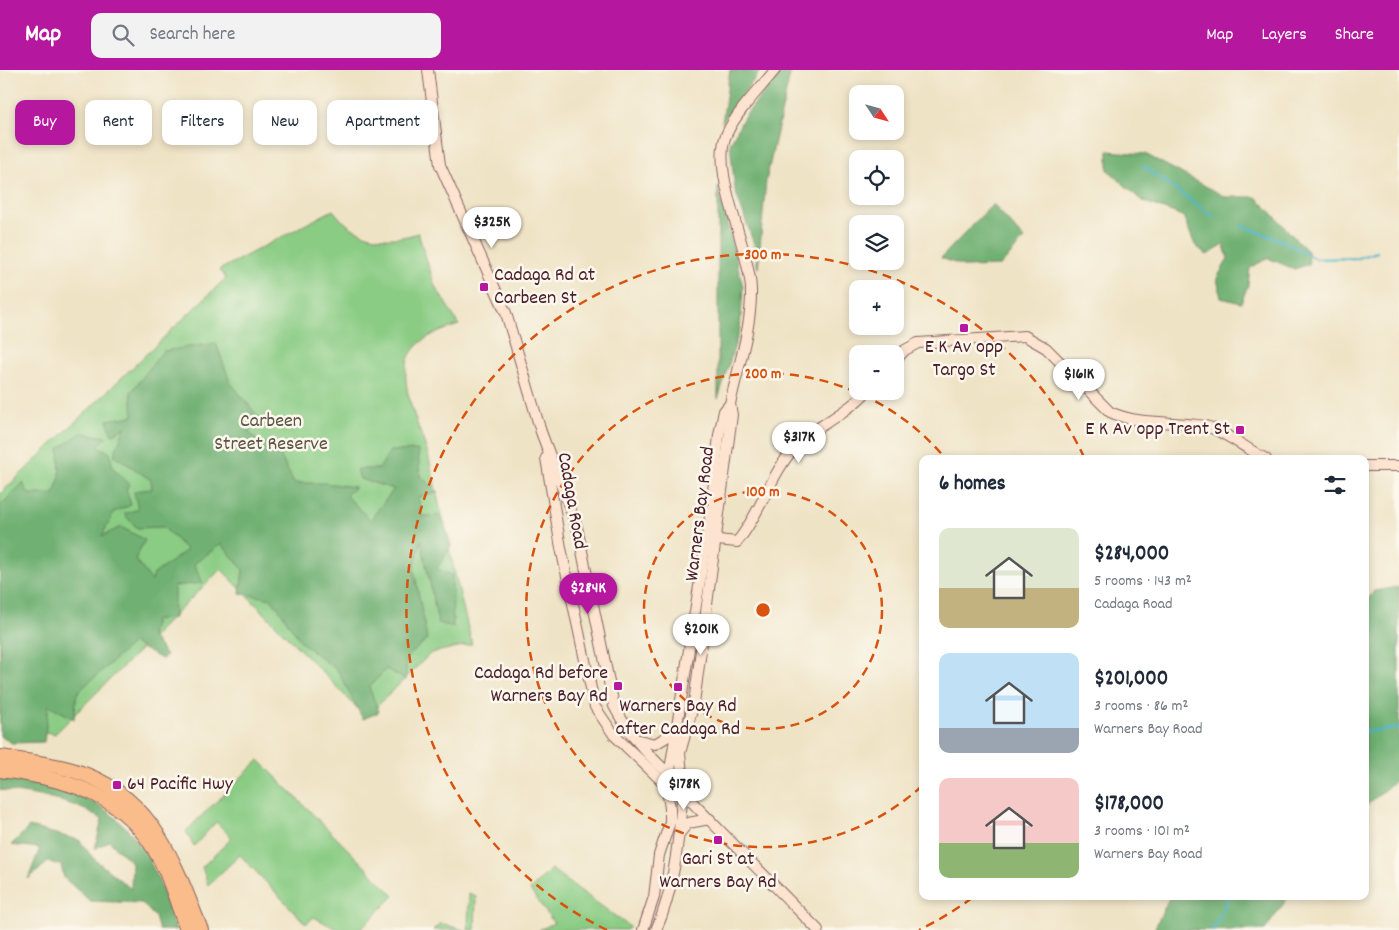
<!DOCTYPE html>
<meta charset="utf-8">
<style>
body{margin:0;font-family:Dekko,sans-serif;background:#f2f2f3;color:#1f2937;height:100vh;display:flex;flex-direction:column;font-size:19px;white-space:nowrap}
*{box-sizing:border-box;margin:0}
p{font-size:16px;color:#747a83}
.icon{flex:none;width:28px;height:28px;fill:none;stroke:currentColor;stroke-width:2;stroke-linecap:round;stroke-linejoin:round}
.map{position:relative;flex:1;overflow:hidden}
.panel{position:absolute;left:919px;top:385px;width:450px;height:445px;display:flex;flex-direction:column;background:#fff;border-radius:10px;box-shadow:0 2px 8px #0003}
.panel>*{flex:none}
.top-card{position:absolute;left:15px;top:30px;width:475px;height:45px;display:flex;gap:10px}
.needle{width:32px;rotate:126deg}
.controls{position:absolute;left:849px;top:15px;display:grid;gap:10px}
.controls a{display:grid;place-items:center;width:55px;height:55px;border-radius:10px;background:#fff;box-shadow:0 2px 8px #0003;font-size:25px}
.price{position:absolute;translate:-50% -42px;padding:0 11px;border-radius:18px;background:#fff;color:#222;font-size:16px;line-height:32px;filter:drop-shadow(0 1px 2px #0008)}
.price::after{content:'';position:absolute;left:50%;top:30px;width:15px;height:11px;margin-left:-8px;background:inherit;clip-path:polygon(0 0,100% 0,50% 100%)}
.price.active{background:#b5179e;color:#fff}
ul{padding:0;list-style:none}
li{display:flex;align-items:center;gap:15px;height:125px;padding:0 20px}
li span{display:grid;place-items:center;flex:none;width:140px;height:100px;border-radius:10px;color:#555}
li>.icon{margin-inline-start:auto}
span .icon{width:60px;height:60px;fill:#fffc;stroke-width:1}
li b{font-size:21px}
h2{display:flex;justify-content:space-between;align-items:center;height:60px;padding:0 20px;font-size:21px}
.pill{padding:0 18px;border-radius:10px;background:#fff;box-shadow:0 2px 8px #0003;font-size:18px;line-height:45px}
.pill.active{background:#b5179e;color:#fff}
header{display:flex;align-items:center;gap:30px;box-sizing:border-box;height:70px;padding:0 25px;background:#b5179e;color:#fff}
header strong{font-size:24px}
nav{display:flex;gap:28px;margin-inline-start:auto;font-size:18px}
.search{width:350px;height:45px;background:#f2f2f3;display:flex;align-items:center;gap:12px;box-sizing:border-box;padding:0 18px;border-radius:10px;color:#747a83;font-size:19px}
.map>svg:first-child{display:block}
</style>
<header>
<strong>Map</strong>
<div class="search"><svg class="icon" aria-label="search" viewBox="0 0 24 24"><circle cx="10" cy="10" r="6"/><path d="M15 15l6 6"/></svg>Search here</div>
<nav><a>Map</a><a>Layers</a><a>Share</a></nav>
</header>
<div class="map">
<svg width="1399" height="860" viewBox="0 0 1399 860">
<rect width="100%" height="100%" fill="#fbf7ec"/>
<filter id="ink" filterUnits="userSpaceOnUse"><feTurbulence type="fractalNoise" baseFrequency=".02" numOctaves="2"/><feDisplacementMap in="SourceGraphic" scale="10" xChannelSelector="R" yChannelSelector="G"/><feConvolveMatrix kernelMatrix="1 2 1 2 8 2 1 2 1" color-interpolation-filters="sRGB"/></filter>
<filter id="wash" filterUnits="userSpaceOnUse"><feTurbulence type="fractalNoise" baseFrequency=".0096" numOctaves="4" result="noise"/><feDisplacementMap in="SourceGraphic" scale="20" xChannelSelector="R" yChannelSelector="G"/><feGaussianBlur stdDeviation="1.12" result="paint"/><feColorMatrix in="noise" values="0 0 0 0 0 0 0 0 0 0 0 0 0 0 0 0 0 1.4 0 .05"/><feComposite in="paint" operator="in"/></filter>
<g filter="url(#wash)">
<rect width="100%" height="100%" fill="#efe3c5"/>
<g fill="#8acc84" stroke="#6a7658">
<path d="M333,140C354,168 386,174 418,163L435,216L459,255C438,262 416,268 408,290C398,319 424,364 430,393C443,453 457,514 472,574L431,583L366,647L221,499L55,664L0,652V424L226,208L219,200Z"/>
<path d="M259,690L394,826L360,860H338L314,847L306,854L240,785L208,815L202,797L232,768L216,752L194,776L186,761Z"/>
<path d="M551,799L630,857L627,860H539L554,853L530,820Z"/>
<path d="M469,823L476,826L475,860H468Z"/>
<path d="M440,853L464,860H433Z"/>
</g>
<g fill="#6fb072" stroke="#5c684e">
<path d="M730,0H761L722,53Z"/>
<path d="M782,0H791L766,111L758,198L754,174L735,120L730,74L744,47Z"/>
<path d="M1108,81L1145,84L1226,127H1256C1275,144 1289,164 1308,181L1309,194L1294,199L1268,188L1250,198L1248,215L1241,233L1221,228L1217,208L1228,189L1224,175L1207,185L1195,175L1183,146L1142,131L1108,100Z"/>
<path d="M718,117L743,217L740,259L718,329Z"/>
<path d="M993,134L1024,169L1000,196L966,197L941,188Z"/>
<path d="M216,273L230,312L260,349L248,361L261,375L273,371L294,413H325L355,417L346,425L370,450L394,419L360,409L357,399H379L390,381L418,380L420,406L439,422L418,427L422,446L442,445L451,476L437,499L452,505L453,557L438,553L421,470L414,499L427,569L406,589V610L386,599L369,617L379,642L363,649L338,601L302,573L272,529L240,523L243,499L221,474L194,494L203,513L174,516V548L155,550L151,565L166,586L162,589L133,573L77,623L74,649L49,635L44,672L12,673L0,666V436L23,413L29,424H54L60,406L59,379L81,363L107,367L98,376L110,383L113,398L130,414L126,419L131,435L114,442L102,466L121,457L145,470L135,489L152,511L154,504L187,480L163,457L137,458L124,444L138,439L134,421L152,419L151,410L114,385L125,357L112,365L107,350L133,346L131,322L163,281Z"/>
<path d="M1399,517V707L1365,737V533L1374,521Z"/>
<path d="M0,709C59,711 112,730 144,781C158,803 167,836 176,860H159L155,847L142,833L90,831L64,808L61,795L48,792L28,809L40,778L11,775L29,757L79,770L93,788L131,819L132,793L109,771L95,779L102,749C70,729 37,725 0,720Z"/>
<path d="M1170,826H1289L1265,860H1154Z"/>
</g>
<g fill="none" stroke-linecap="round" stroke-linejoin="round">
<g stroke="#49b3c7" stroke-width="2.5">
<path d="M1143,96L1214,147"/>
<path d="M1241,155L1282,171L1316,189L1358,188L1377,182"/>
<path d="M1365,662L1399,658"/>
<path d="M1213,860L1229,826"/>
</g>
</g>
</g>
<g filter="url(#ink)">
<g fill="none" stroke-linecap="round" stroke-linejoin="round">
<defs>
<g id="secondary">
<path d="M428,0L440,95L506,243L541,362L577,457L614,636C628,663 645,682 667,702"/>
<path d="M895,291L905,280L918,273L1025,266L1046,278L1110,342C1140,356 1173,350 1205,356C1219,358 1250,381 1266,389"/>
<path d="M546,388L561,478L595,637L614,665L665,714"/>
<path d="M1365,396H1399"/>
<path d="M708,469L737,472C761,443 770,405 795,377C813,357 847,344 867,321"/>
<path d="M635,669L655,674L675,662"/>
<path d="M670,700L711,440L719,365L724,341L730,334"/>
<path d="M686,726L818,860"/>
<path d="M679,764L688,753L710,749"/>
<path d="M643,860L654,827L659,785L670,752V738L665,708"/>
<path d="M656,860C674,820 678,774 682,731L686,725L687,718L682,705L680,683L694,633L732,345L730,334C738,297 752,257 751,219C749,176 709,99 727,63C738,40 759,20 775,0"/>
</g>
<g id="highway">
<path d="M0,687C24,691 49,693 72,700C153,724 173,790 201,860"/>
<path d="M0,700C74,709 134,727 166,802C174,821 180,841 187,860"/>
</g>
</defs>
<use href="#secondary" stroke="#846461" stroke-width="12"/>
<use href="#highway" stroke="#846461" stroke-width="16"/>
<use href="#secondary" stroke="#fde4d0" stroke-width="10"/>
<use href="#highway" stroke="#f9bc8a" stroke-width="14"/>
</g>
</g>
<g fill="none" stroke="#d8530f" stroke-width="2.5" stroke-dasharray="9 6">
<circle cx="763" cy="540" r="119"/>
<path d="M922 716A237 237 0 1 1 945 388"/>
<path d="M972 828A356 356 0 0 1 919 860M607 860A356 356 0 1 1 1084 387"/>
</g>
<g fill="#b5179e" stroke="#fbf7ec" stroke-width="2">
<rect x="479" y="212" width="10" height="10" rx="2.5"/>
<rect x="959" y="253" width="10" height="10" rx="2.5"/>
<rect x="1235" y="355" width="10" height="10" rx="2.5"/>
<rect x="613" y="611" width="10" height="10" rx="2.5"/>
<rect x="673" y="612" width="10" height="10" rx="2.5"/>
<rect x="112" y="710" width="10" height="10" rx="2.5"/>
<rect x="713" y="765" width="10" height="10" rx="2.5"/>
</g>
<g text-anchor="middle" dominant-baseline="central" stroke-width="5" stroke-linejoin="round" paint-order="stroke">
<g font-size="20" fill="#4a1f2b" stroke="#fbf7ec">
<text x="494" y="206" text-anchor="start">Cadaga Rd at<tspan x="494" dy="23">Carbeen St</tspan></text>
<text x="964" y="278">E K Av opp<tspan x="964" dy="23">Targo St</tspan></text>
<text x="1230" y="360" text-anchor="end">E K Av opp Trent St</text>
<text x="608" y="604" text-anchor="end">Cadaga Rd before<tspan x="608" dy="23">Warners Bay Rd</tspan></text>
<text x="678" y="637">Warners Bay Rd<tspan x="678" dy="23">after Cadaga Rd</tspan></text>
<text x="127" y="715" text-anchor="start">64 Pacific Hwy</text>
<text x="718" y="790">Gari St at<tspan x="718" dy="23">Warners Bay Rd</tspan></text>
</g>
<g font-size="20" fill="#5d5346" stroke="#fbf7ec">
<text x="271" y="352">Carbeen<tspan x="271" dy="23">Street Reserve</tspan></text>
</g>
<g font-size="20" fill="#4a1f2b" stroke="#fbf7ec">
<text transform="translate(571 431) rotate(80)">Cadaga Road</text>
<text transform="translate(701 444) rotate(-83)">Warners Bay Road</text>
</g>
</g>
<circle cx="763" cy="540" r="8" fill="#d8530f" stroke="#fbf7ec" stroke-width="2.5"/>
<g font-size="15" text-anchor="middle" font-weight="bold" fill="#d8530f" stroke="#fbf7ec" stroke-width="5" stroke-linejoin="round" paint-order="stroke">
<text x="763" y="189">300 m</text>
<text x="763" y="308">200 m</text>
<text x="763" y="426">100 m</text>
</g>
</svg>
<div class="controls">
<a><svg class="needle" viewBox="-14 -14 28 28"><path d="M0-13l5 13h-10z" fill="#e53935"/><path d="M0 13l5-13h-10z" fill="#747a83"/></svg></a>
<a><svg class="icon" aria-label="locate" viewBox="0 0 24 24"><circle cx="12" cy="12" r="6"/><path d="M12 2v4M12 18v4M2 12h4M18 12h4"/></svg></a>
<a><svg class="icon" aria-label="layers" viewBox="0 0 24 24"><path d="M12 4l9 5-9 5-9-5zM3 14l9 5 9-5"/></svg></a>
<a>+</a>
<a>−</a>
</div>
<b class="price" style="left:492px;top:179px">$325K</b>
<b class="price" style="left:1079px;top:331px">$161K</b>
<b class="price" style="left:799px;top:394px">$317K</b>
<b class="price active" style="left:588px;top:545px">$284K</b>
<b class="price" style="left:701px;top:586px">$201K</b>
<b class="price" style="left:684px;top:741px">$178K</b>
<div class="top-card">
<a class="pill active">Buy</a>
<a class="pill">Rent</a>
<a class="pill">Filters</a>
<a class="pill">New</a>
<a class="pill">Apartment</a>
</div>
<section class="panel">
<h2>6 homes<svg class="icon" aria-label="filters" viewBox="0 0 24 24"><path d="M4 7h16M4 17h16"/><circle cx="9" cy="7" r="2"/><circle cx="15" cy="17" r="2"/></svg></h2>
<ul>
<li><span style="background:linear-gradient(#dfe7d0 60%,#c2b280 0)"><svg class="icon" aria-label="home" viewBox="0 0 24 24"><path d="M3 11l9-7 9 7M6 9v11h12V9"/></svg></span><div><b>$284,000</b><p>5 rooms · 143 m²</p><p>Cadaga Road</p></div></li>
<li><span style="background:linear-gradient(#bfe0f5 75%,#9aa5b1 0)"><svg class="icon" aria-label="home" viewBox="0 0 24 24"><path d="M3 11l9-7 9 7M6 9v11h12V9"/></svg></span><div><b>$201,000</b><p>3 rooms · 86 m²</p><p>Warners Bay Road</p></div></li>
<li><span style="background:linear-gradient(#f6c9c9 65%,#8fb573 0)"><svg class="icon" aria-label="home" viewBox="0 0 24 24"><path d="M3 11l9-7 9 7M6 9v11h12V9"/></svg></span><div><b>$178,000</b><p>3 rooms · 101 m²</p><p>Warners Bay Road</p></div></li>
</ul>
</section>
</div>
